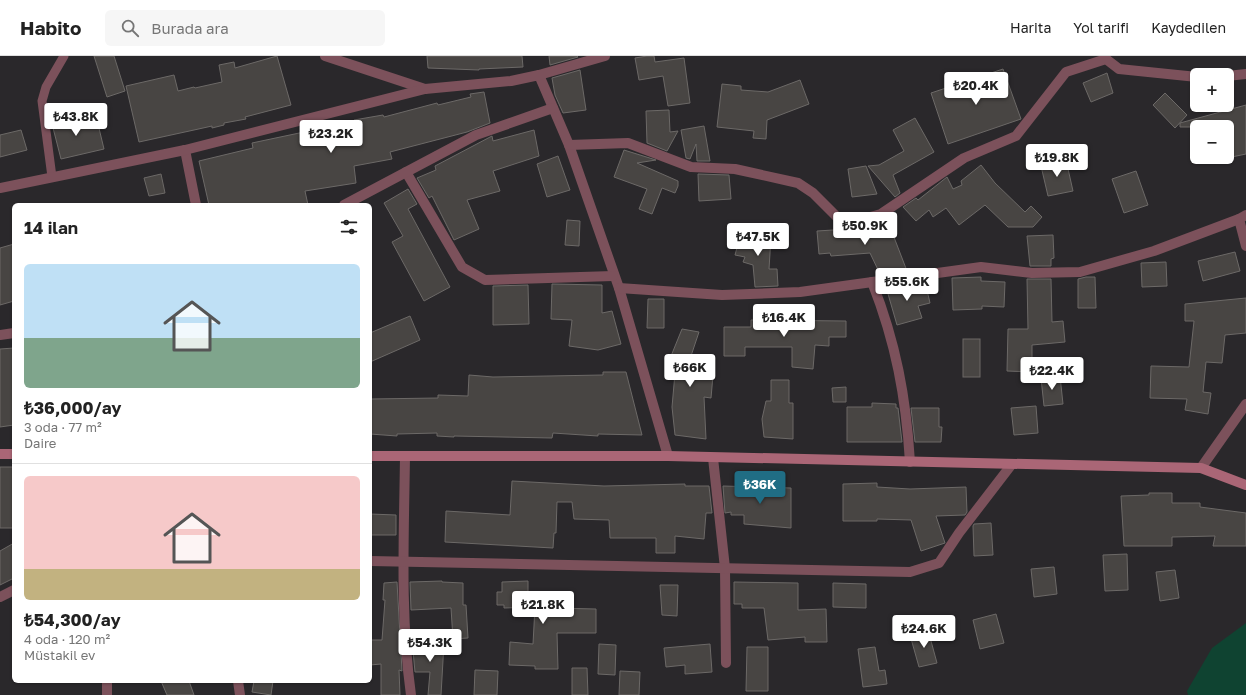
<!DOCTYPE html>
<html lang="tr">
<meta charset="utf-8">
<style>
body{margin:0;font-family:"Golos Text",sans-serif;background:#f6f6f6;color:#222;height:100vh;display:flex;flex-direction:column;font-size:15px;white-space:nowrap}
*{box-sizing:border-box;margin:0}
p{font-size:13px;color:#767676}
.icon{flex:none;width:22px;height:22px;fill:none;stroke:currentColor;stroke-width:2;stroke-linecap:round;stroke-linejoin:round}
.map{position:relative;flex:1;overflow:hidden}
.side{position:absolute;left:12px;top:147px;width:360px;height:480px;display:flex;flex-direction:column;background:#fff;border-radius:6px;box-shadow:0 1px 3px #0004}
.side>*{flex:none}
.controls{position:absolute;left:1190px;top:12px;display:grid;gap:8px}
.controls a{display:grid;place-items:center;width:44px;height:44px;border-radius:6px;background:#fff;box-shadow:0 1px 3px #0004;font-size:20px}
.price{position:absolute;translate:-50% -34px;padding:0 9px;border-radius:4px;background:#fff;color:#222;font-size:13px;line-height:26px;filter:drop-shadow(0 1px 2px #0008)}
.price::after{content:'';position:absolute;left:50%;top:24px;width:12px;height:9px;margin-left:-6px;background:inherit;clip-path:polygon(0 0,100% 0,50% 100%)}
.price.current{background:#206d84;color:#fff}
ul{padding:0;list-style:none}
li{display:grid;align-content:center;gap:8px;height:212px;padding:0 12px}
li+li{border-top:1px solid #e0e0e0}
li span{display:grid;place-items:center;height:124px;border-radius:6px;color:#555}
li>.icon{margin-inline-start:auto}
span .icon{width:72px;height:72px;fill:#fffc;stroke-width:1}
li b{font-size:17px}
h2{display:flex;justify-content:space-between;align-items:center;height:48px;padding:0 12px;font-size:17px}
header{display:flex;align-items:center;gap:24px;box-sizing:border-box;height:56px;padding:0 20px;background:#fff;border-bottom:1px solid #e0e0e0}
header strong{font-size:19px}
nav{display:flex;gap:22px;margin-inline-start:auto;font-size:14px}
.search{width:280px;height:36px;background:#f6f6f6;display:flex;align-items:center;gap:10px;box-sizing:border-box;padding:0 14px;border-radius:6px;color:#767676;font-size:15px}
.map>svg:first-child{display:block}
</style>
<header>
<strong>Habito</strong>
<div class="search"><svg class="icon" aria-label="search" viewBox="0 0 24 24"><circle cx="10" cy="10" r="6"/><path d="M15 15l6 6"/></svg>Burada ara</div>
<nav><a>Harita</a><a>Yol tarifi</a><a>Kaydedilen</a></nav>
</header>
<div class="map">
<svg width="1246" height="639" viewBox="0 0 1246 639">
<rect width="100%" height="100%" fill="#2a282b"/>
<path fill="#0f4331" d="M1246,567V639H1188L1187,635L1212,592Z"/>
<g fill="#484543" stroke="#6c6967">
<path d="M94,0H114L125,35L107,41Z"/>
<path d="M277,0L291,49L245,61L246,63L224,67V69L212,72V70L194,74L139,86L126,30L174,19L178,35L194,31L195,32L222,26L219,9L234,6L235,12Z"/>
<path d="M427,0H522L523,11L479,13V14L428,12Z"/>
<path d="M549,0H577L578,1L550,9Z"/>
<path d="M647,0H654L655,6L684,2L690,47L668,50L663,20L639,24L635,2Z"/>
<path d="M1003,13L1021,63L948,88L931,37Z"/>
<path d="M580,14L586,54L563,57L555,39L552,22Z"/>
<path d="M1107,17L1113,37L1091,46L1083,27Z"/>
<path d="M800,24L809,48L767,64L766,83L753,82L754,75L717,71L722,28L741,30V34L768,36Z"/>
<path d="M484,36L490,67L467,76L390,96L392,103L354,110L356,127L305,135L308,149H209L199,105L253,92L252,87L304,76V75L355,67L354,64L383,59L384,61L437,47L438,49L471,41L470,38Z"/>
<path d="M1165,37L1187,59L1175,72L1153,49Z"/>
<path d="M1246,49V98L1227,102V71H1180V67Z"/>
<path d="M669,54L670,76L678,75L667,95L647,87L646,55Z"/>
<path d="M73,58L76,69L97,64L104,93L61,103L51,64Z"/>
<path d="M915,62L934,96L893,119L900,137L895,141L868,110L879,109L904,95L893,74Z"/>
<path d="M704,70L710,105H697L696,88L690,103L686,102L681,74Z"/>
<path d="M21,74L27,94L0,101V79Z"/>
<path d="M534,74L539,100L493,115L500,135L467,144L479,173L454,184L432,140L429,142L417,122L436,114L435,110L492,80L493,85Z"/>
<path d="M624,94L656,104L637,107L678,125V130L675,137L662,132L652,158L639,153L647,133L614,121Z"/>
<path d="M558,100L570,134L547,141L537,108Z"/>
<path d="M1066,104L1073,135L1048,140L1041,110Z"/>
<path d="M981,109L995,127L1025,156L1031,150L1042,161L1033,171H1008L985,149L959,169L946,152L933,161L929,154L916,165L903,151L916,142L918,144L947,121L953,133L962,129L961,125Z"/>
<path d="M866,110L877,138L852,141L848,113Z"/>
<path d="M1136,115L1148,149L1124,157L1112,123Z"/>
<path d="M161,118L165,137L149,140L144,122Z"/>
<path d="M698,118L729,119L731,143L699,145Z"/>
<path d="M408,133L417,148L408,153L450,231L424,245L392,186L403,180L384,147Z"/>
<path d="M887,163L907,215L880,218L870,197L831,200L830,197L819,198L817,175L849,173V178Z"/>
<path d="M567,164L580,165L579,190L565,189Z"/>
<path d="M742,173L771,181L769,213H777L778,230L755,231L753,209L743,206L745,201L735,199Z"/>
<path d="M1053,179L1054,202L1051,203V210H1030L1027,180Z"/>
<path d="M14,188V245L0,249V192Z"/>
<path d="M1235,196L1240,215L1203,225L1198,205Z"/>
<path d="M1166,206L1167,230L1142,231L1141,207Z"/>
<path d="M981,221V225L1005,226L1004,251L982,250V253L953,254L952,222Z"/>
<path d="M1086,221H1095L1096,252H1078V223Z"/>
<path d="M1027,223H1051L1052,266L1063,265L1065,286L1032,289V316L1007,315L1008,273H1028Z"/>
<path d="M912,227L913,232L926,230L930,247L918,250L922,262L897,269L886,231Z"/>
<path d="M552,228L602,229V257L612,255L621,288L598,294L569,290L572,264L551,263Z"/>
<path d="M528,229L529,268L493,269V230Z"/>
<path d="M1246,242V277L1225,279L1222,307L1206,306L1203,336L1211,337L1208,358L1185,354L1187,343L1150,342L1151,310L1189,311L1194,265H1185V248Z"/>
<path d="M648,243H664V272H647Z"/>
<path d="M410,260L420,284L370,306V277Z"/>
<path d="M751,264L846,265V281H829V290L815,289L813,313L792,311V291H745V300H724V271H751Z"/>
<path d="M682,273L699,276L689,306L714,308L711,342L704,341L706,383L675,379L672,351L676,306L669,305Z"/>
<rect x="963" y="283" width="17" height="38"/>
<path d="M14,292V369L0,371V293Z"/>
<path d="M603,316H626L642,379L598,378V380L553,377L552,382L454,380V381L437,380V377L397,378V380L370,378V343L438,342V339L468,340L469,319L493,321L603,319Z"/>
<path d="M1060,320L1063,348L1044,350L1041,322Z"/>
<path d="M771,324H789V347H793V383L764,381L762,363L766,345H771Z"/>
<path d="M846,331V346H833L832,332Z"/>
<path d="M872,347L896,348V352H898L902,386H847V351H872Z"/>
<path d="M1036,350L1038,377L1014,379L1011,352Z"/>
<path d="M911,352H939V371H942L941,386H915Z"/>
<rect x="0" y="411" width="14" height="61"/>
<path d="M512,425L604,430L685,428V430H709L712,457H706L704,483L675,480V497H656V482H610L609,464L574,463L572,446H557L556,477H554L553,492L445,486L446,455L510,459Z"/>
<path d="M877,427V431L910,433L966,431L967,456L965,459L936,460L945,487L921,495L911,464L877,463V465H843V428Z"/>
<path d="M723,430L791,432V472L744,468V459H731V456L725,457Z"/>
<path d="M1149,437H1172V447H1200V451L1246,457V490H1213L1215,480L1172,481V490H1124L1121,440L1149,439Z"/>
<path d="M370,458L396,459V479H370Z"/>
<path d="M991,467L993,499L974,500L973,470L974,468Z"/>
<path d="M14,487V522L0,529V495Z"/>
<path d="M1127,498L1128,534L1105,535L1103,499Z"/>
<path d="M1054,511L1057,538L1034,541L1031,513Z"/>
<path d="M1175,514L1179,542L1160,545L1156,516Z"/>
<path d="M442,525V526L463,527V549H466L468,582L453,583L451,552L411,554L410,526Z"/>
<path d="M528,525V537L553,538V552L596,553V577H557L558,613H535V610L509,609L510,586L533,588L535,551L504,552V549H497V536H502V526Z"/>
<path d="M397,526L402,615L399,614L400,639H381V608L370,609V584H382L385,544H383L384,527Z"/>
<path d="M734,526L798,527V554L826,553L827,586H805V581L768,584L764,552H742V548H734Z"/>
<path d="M833,527L866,528V552L833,551Z"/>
<path d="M660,529H678L677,560L662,559Z"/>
<path d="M996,558L1004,587L980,593L973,564Z"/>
<path d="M928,574L937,607L919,611L910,579Z"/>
<path d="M412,584L444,587L441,639H428L430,616H415Z"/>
<path d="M599,588L616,589L615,619L598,618Z"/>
<path d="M710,588L712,616L685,618V609L666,611L664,592Z"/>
<path d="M747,591H768V635H746Z"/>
<path d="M875,591L879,615L885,614L887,628L863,631L858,593Z"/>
<path d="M572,612H587L588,639H572Z"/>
<path d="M475,614L498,615L497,639H474Z"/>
<path d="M620,615L640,616L639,639H619Z"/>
<path d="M161,625H189L194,639H167Z"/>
<path d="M254,625H273L271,639L252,636Z"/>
</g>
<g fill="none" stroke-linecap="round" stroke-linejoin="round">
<path stroke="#7c515b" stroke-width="9" d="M52,121L42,45L46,31L64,0"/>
<g stroke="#7c515b" stroke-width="10">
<path d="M325,0L425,33"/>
<path d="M539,19L569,89L619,232L668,400"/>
<path d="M1227,20L1246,18"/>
<path d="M569,89L628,87L691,111L735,113L798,127L813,137L838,162L856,165L881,158L964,102L1016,80L1066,16L1106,3L1119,13L1197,21"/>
<path d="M185,94L196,149"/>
<path d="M406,116L462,211L485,224L613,220"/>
<path d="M0,132L185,94L425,33L511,25L539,19L605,0"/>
<path d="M344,149L476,79L553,52"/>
<path d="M1239,163L1246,190"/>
<path d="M872,226C896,287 906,341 910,406"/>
<path d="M619,232L722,239L800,236L981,211L1032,217L1080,216L1154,195L1239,163L1246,159"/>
<path d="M0,279L14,277"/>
<path d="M405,400C404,479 400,560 411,639"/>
<path d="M713,402L725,512L726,607"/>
<path d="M1201,412L1246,348"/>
<path d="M370,505L910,516L939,507L959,477L1012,408"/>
<path d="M0,541L14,534"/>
<path d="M107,625V639"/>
<path d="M238,625L240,639"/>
</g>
<g stroke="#aa6676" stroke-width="10">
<path d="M0,398H14"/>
<path d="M370,400H668L1201,412L1246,429"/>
</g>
</g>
</svg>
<div class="controls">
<a>+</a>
<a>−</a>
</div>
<b class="price" style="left:976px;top:50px">₺20.4K</b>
<b class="price" style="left:76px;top:81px">₺43.8K</b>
<b class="price" style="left:331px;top:98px">₺23.2K</b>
<b class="price" style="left:1057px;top:122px">₺19.8K</b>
<b class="price" style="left:865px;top:190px">₺50.9K</b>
<b class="price" style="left:758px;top:201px">₺47.5K</b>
<b class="price" style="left:907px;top:246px">₺55.6K</b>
<b class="price" style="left:784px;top:282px">₺16.4K</b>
<b class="price" style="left:690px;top:332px">₺66K</b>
<b class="price" style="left:1052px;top:335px">₺22.4K</b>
<b class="price current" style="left:760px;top:449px">₺36K</b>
<b class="price" style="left:543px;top:569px">₺21.8K</b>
<b class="price" style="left:924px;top:593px">₺24.6K</b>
<b class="price" style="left:430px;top:607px">₺54.3K</b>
<section class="side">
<h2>14 ilan<svg class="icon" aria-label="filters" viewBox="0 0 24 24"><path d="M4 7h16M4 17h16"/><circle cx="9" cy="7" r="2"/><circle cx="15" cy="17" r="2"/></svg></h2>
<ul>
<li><span style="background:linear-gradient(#bfe0f5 60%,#7fa58c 0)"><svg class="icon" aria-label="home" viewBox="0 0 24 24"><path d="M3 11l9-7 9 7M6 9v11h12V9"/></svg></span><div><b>₺36,000/ay</b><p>3 oda · 77 m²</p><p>Daire</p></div></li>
<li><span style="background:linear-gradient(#f6c9c9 75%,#c2b280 0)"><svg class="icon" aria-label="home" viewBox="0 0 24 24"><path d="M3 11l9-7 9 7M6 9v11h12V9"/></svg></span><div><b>₺54,300/ay</b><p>4 oda · 120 m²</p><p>Müstakil ev</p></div></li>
</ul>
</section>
</div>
